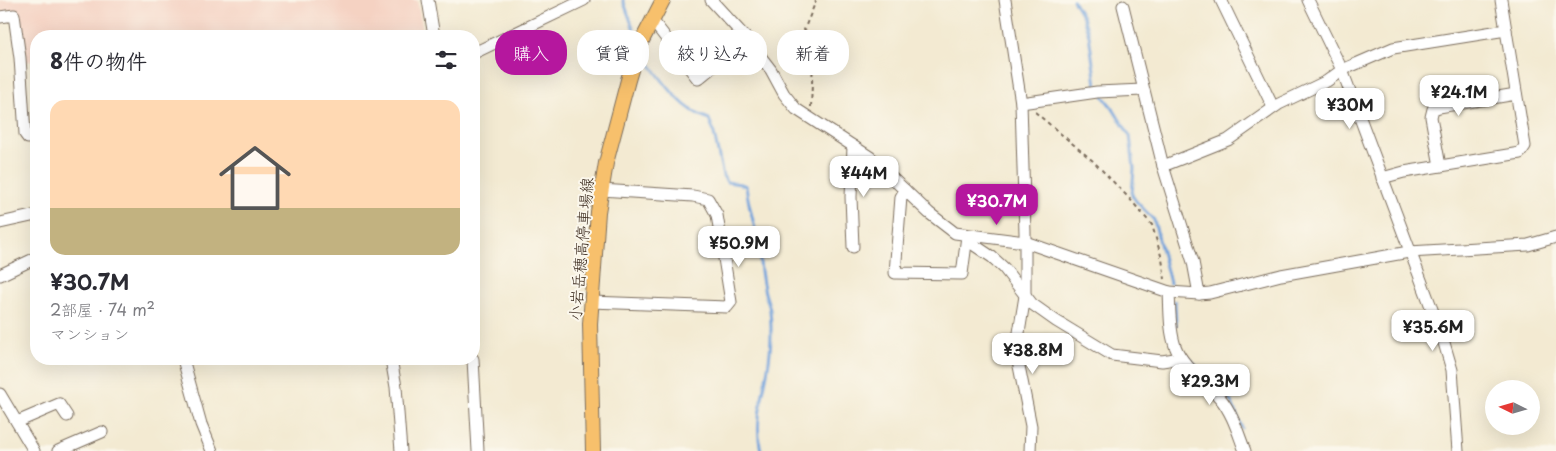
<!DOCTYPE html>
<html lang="ja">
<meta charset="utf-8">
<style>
body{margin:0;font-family:"Playpen Sans","Klee One",sans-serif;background:#f7f7f7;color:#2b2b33;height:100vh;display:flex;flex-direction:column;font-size:19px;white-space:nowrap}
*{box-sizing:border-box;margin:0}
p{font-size:16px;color:#7c7c81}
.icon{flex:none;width:28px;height:28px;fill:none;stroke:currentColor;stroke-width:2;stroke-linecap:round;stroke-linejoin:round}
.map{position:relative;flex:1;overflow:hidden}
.details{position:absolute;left:30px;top:30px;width:450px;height:335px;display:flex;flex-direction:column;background:#fff;border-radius:20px;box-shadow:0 5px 20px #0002}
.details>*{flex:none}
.top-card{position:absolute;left:495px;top:30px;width:475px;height:45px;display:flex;gap:10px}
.needle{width:32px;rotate:275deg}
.fabs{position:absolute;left:1485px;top:380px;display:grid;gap:10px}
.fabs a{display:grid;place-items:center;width:55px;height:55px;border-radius:50%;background:#fff;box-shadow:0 5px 20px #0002;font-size:25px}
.price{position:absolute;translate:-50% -42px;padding:0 11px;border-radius:10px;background:#fff;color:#222;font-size:16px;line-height:32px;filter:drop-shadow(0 1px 2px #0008)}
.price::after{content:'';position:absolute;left:50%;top:30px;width:15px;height:11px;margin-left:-8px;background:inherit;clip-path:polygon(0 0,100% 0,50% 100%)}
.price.active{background:#b5179e;color:#fff}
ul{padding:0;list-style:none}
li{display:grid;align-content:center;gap:10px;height:265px;padding:0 20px}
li+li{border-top:1px solid #e1e1e2}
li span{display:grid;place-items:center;height:155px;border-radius:15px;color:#555}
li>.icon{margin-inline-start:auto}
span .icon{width:90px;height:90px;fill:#fffc;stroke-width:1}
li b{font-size:21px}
h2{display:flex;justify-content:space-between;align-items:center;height:60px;padding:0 20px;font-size:21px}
.pill{padding:0 18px;border-radius:20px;background:#fff;box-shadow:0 5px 20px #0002;font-size:18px;line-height:45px}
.pill.active{background:#b5179e;color:#fff}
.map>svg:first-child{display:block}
</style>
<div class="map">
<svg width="1556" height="451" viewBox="0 0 1556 451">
<rect width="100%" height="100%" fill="#fbf7ec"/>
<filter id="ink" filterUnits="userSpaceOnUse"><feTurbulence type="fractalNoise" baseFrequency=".02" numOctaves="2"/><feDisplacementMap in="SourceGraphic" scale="10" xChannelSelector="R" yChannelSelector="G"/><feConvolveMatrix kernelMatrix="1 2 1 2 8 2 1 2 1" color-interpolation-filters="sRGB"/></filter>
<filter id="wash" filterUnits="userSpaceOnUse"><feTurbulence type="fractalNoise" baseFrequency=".0096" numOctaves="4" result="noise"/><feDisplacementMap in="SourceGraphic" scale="20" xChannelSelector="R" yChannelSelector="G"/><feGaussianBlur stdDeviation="1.12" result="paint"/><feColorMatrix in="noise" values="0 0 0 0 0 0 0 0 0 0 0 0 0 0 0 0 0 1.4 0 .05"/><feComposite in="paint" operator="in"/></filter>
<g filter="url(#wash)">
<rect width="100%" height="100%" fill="#f3ead2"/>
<path fill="#f5d2c2" d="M0,0H417L424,36H36V60L26,62L18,10L0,12Z"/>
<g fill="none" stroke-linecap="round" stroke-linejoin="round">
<g stroke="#70a1db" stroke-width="3">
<path d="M623,0L635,33"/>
<path d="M1073,0L1083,17L1089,35L1096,85"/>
<path d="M645,57C663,81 680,109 709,119L713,129L723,176L727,182L741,184L746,186C748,205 754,221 757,239C760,255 760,272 764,288C765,296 769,303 770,310C772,329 771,349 768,368C763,396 754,422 761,451"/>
<path d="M1103,96L1113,109L1130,136L1134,168L1132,195L1136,201L1154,220L1170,283"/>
<path d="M1175,301L1176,325"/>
<path d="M1186,355L1208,378"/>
<path d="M1223,393L1232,403L1242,428"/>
</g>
</g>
</g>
<g filter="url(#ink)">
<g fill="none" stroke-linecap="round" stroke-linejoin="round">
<defs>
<g id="minor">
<path d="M428,0L434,36"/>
<path d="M711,0L747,39L771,70L784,94L796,109L870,157L929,213L955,233L1025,242L1169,292C1170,309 1169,329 1175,346C1183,368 1206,381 1220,398C1233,414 1238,433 1245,451"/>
<path d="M1005,0L1021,103L1025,233V296L1016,351L1031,426L1030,451"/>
<path d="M1221,0L1273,107"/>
<path d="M1308,0L1342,70L1442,336L1452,370L1458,451"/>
<path d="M1123,6L1163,166L1193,262L1199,294"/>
<path d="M0,17L14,15L20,58L25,134L28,138H36"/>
<path d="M652,20L698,79L747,39"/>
<path d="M474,53L584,0"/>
<path d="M1021,103L1097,92L1143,90"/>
<path d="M1163,166L1228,140L1279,104L1327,81L1342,70L1393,48L1506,30"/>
<path d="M1440,166L1431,117L1433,109L1439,107L1516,94"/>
<path d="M1382,178L1404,172L1520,153L1525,146L1501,0"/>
<path d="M905,190L901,197L895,273L962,274L967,236"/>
<path d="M0,223L36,215"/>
<path d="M967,236L974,245L992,257L1004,268L1032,304L1056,321L1112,355L1162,361L1181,358"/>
<path d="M853,247L851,197L853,146"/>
<path d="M0,275L36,258"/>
<path d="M1169,292L1199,294L1210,293L1281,275L1409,252L1528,245L1556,237"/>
<path d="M591,302L727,307L731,302L717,215L708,199L693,196L601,190"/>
<path d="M183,359L201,424L212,451"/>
<path d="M391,359L396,387L401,451"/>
<path d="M473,359L478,451"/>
<path d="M0,394L34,451"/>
<path d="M17,422L59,404L67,416"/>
<path d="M58,451L102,432"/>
</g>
<path id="major" d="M593,451L590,324L598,212L606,163L628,80L637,50L663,0"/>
</defs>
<use href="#minor" stroke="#7b6d5d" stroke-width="13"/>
<use href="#major" stroke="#7b6d5d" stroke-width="16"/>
<g stroke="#7b6d5d" stroke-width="2" stroke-dasharray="4 4" stroke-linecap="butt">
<path d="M811,107L814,38L811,33L804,30L816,1"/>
<path d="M1035,112L1093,161L1129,198L1152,225L1162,259L1165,279"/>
</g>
<use href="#minor" stroke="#fff" stroke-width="11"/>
<use href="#major" stroke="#f7c06c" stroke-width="14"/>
</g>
</g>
<g text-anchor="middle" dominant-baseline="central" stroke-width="4" stroke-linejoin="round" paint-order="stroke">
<g font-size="16" fill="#3b2a1e" stroke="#fbf7ec">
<text transform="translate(580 249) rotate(-85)">小岩岳穂高停車場線</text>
</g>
</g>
</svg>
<div class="fabs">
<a><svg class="needle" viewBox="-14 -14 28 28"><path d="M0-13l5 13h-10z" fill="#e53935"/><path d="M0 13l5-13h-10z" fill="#7c7c81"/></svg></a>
</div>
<b class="price" style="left:1459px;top:117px">¥24.1M</b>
<b class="price" style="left:1350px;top:130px">¥30M</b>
<b class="price" style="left:864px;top:198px">¥44M</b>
<b class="price active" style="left:997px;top:226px">¥30.7M</b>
<b class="price" style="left:739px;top:268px">¥50.9M</b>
<b class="price" style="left:1433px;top:352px">¥35.6M</b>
<b class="price" style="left:1033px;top:375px">¥38.8M</b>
<b class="price" style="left:1210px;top:406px">¥29.3M</b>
<div class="top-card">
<a class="pill active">購入</a>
<a class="pill">賃貸</a>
<a class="pill">絞り込み</a>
<a class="pill">新着</a>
</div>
<section class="details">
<h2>8件の物件<svg class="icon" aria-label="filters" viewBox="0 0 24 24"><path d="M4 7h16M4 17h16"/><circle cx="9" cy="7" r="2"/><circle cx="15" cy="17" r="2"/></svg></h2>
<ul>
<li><span style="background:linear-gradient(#ffd9b3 70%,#c2b280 0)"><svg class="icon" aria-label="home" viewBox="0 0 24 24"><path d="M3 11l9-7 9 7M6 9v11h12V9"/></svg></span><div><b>¥30.7M</b><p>2部屋 · 74 m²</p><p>マンション</p></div></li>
</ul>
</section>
</div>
